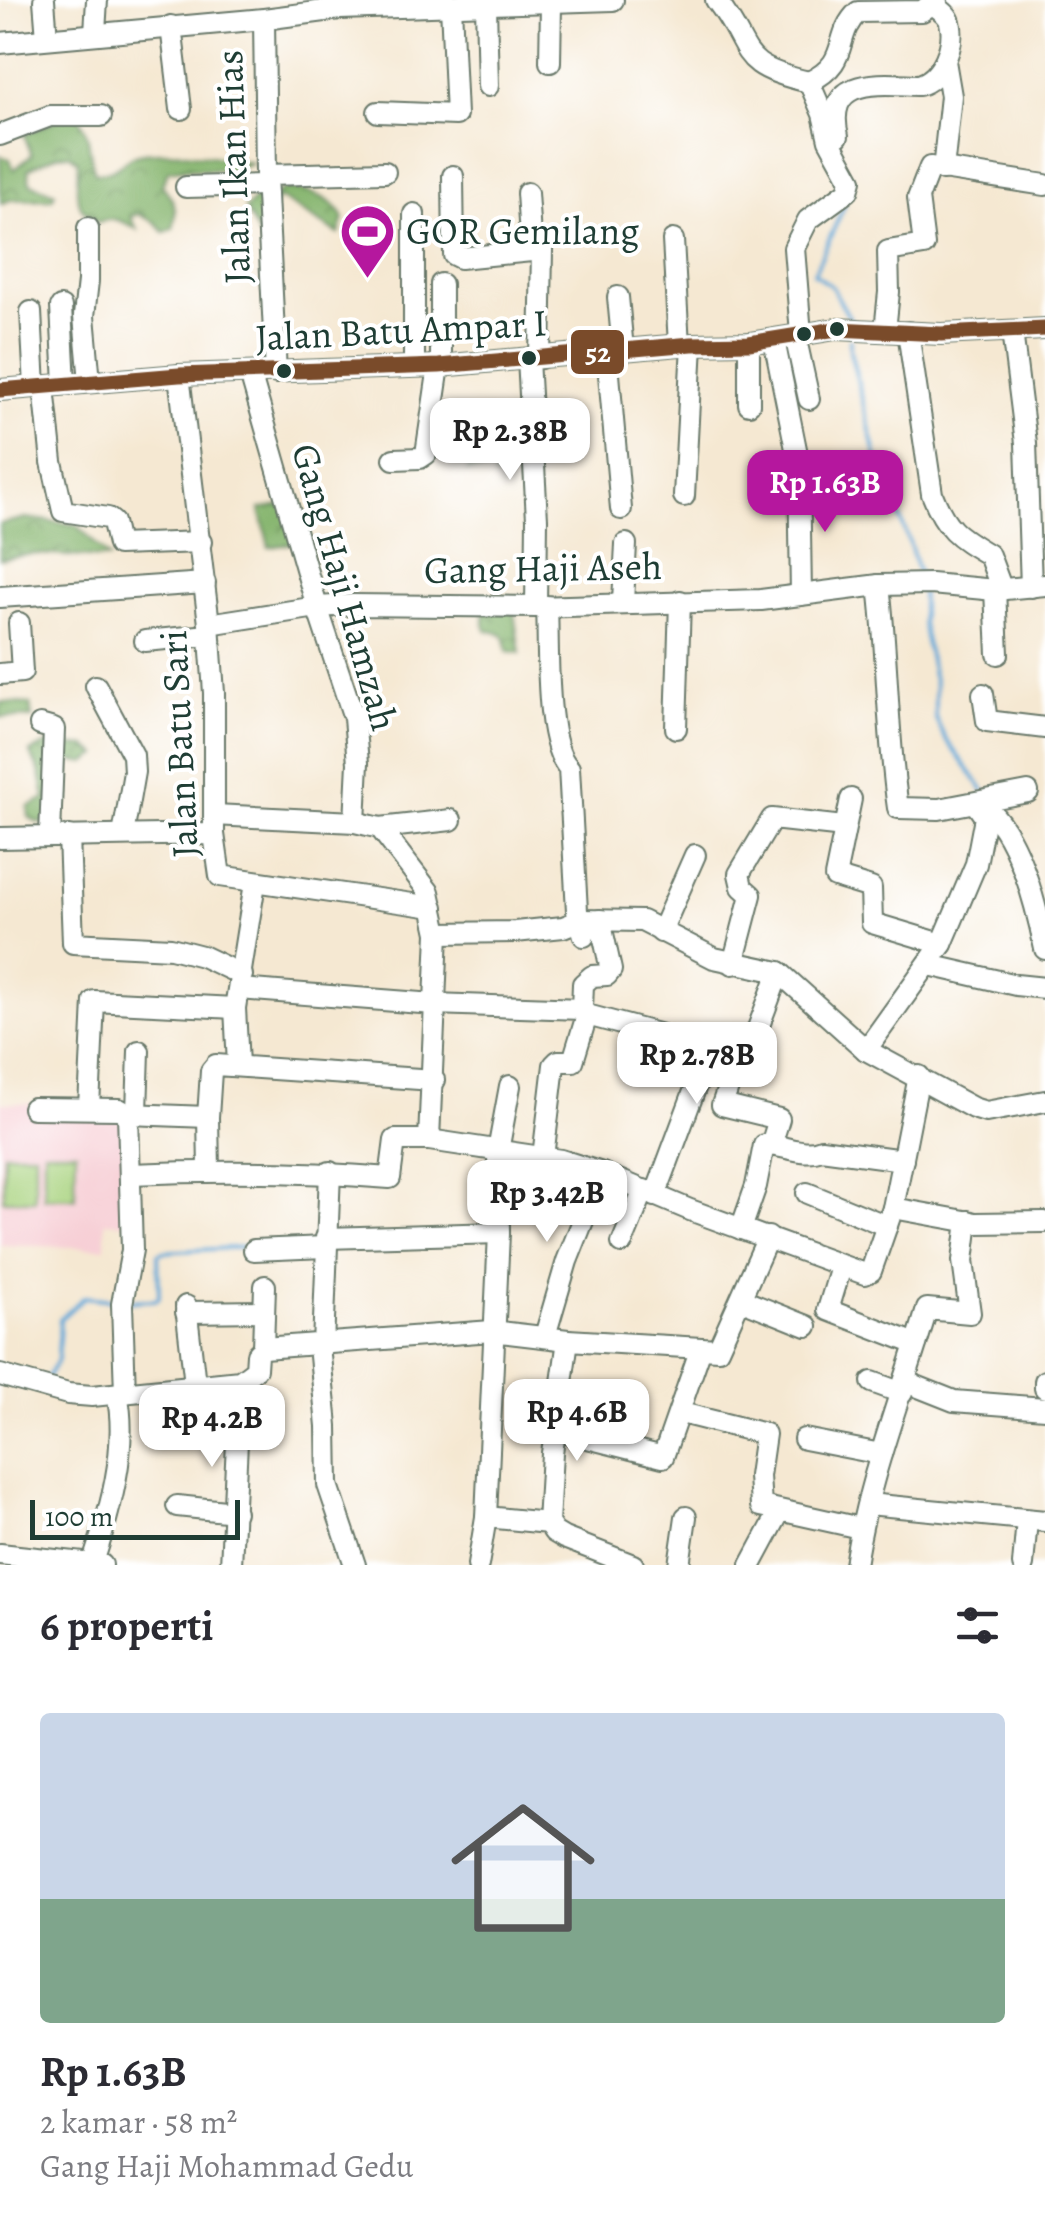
<!DOCTYPE html>
<html lang="id">
<meta charset="utf-8">
<style>
body{margin:0;font-family:Alegreya,serif;background:#f2f2f3;color:#2b2b33;height:100vh;display:flex;flex-direction:column;font-size:38px;white-space:nowrap}
*{box-sizing:border-box;margin:0}
p{font-size:32px;color:#7c7c81}
.icon{flex:none;width:55px;height:55px;fill:none;stroke:currentColor;stroke-width:2;stroke-linecap:round;stroke-linejoin:round}
.map{position:relative;height:1565px;overflow:hidden}
.sheet{display:flex;flex-direction:column;background:#fff;flex:1}
.sheet>*{flex:none}
.scale{position:absolute;left:30px;bottom:25px;width:210px;box-sizing:border-box;padding-left:10px;border:5px solid #1f3d34;border-top:0;font-size:28px;line-height:35px;white-space:nowrap;color:#1f3d34;-webkit-text-stroke:8px #fff;paint-order:stroke}
.price{position:absolute;translate:-50% -85px;padding:0 22px;border-radius:20px;background:#fff;color:#222;font-size:32px;line-height:65px;filter:drop-shadow(0 2px 5px #0008)}
.price::after{content:'';position:absolute;left:50%;top:60px;width:30px;height:22px;margin-left:-15px;background:inherit;clip-path:polygon(0 0,100% 0,50% 100%)}
.price.active{background:#b5179e;color:#fff}
ul{padding:0;list-style:none}
li{display:grid;align-content:center;gap:20px;height:530px;padding:0 40px}
li+li{border-top:2px solid #e1e1e2}
li span{display:grid;place-items:center;height:310px;border-radius:10px;color:#555}
li>.icon{margin-inline-start:auto}
span .icon{width:180px;height:180px;fill:#fffc;stroke-width:1}
li b{font-size:42px}
h2{display:flex;justify-content:space-between;align-items:center;height:120px;padding:0 40px;font-size:42px}
.map>svg:first-child{display:block}
</style>
<div class="map">
<svg width="1045" height="1565" viewBox="0 0 1045 1565">
<defs>
<pattern id="forest-crowns" width="20" height="18" patternUnits="userSpaceOnUse" patternTransform="scale(2.5)"><rect width="20" height="18" fill="#86b56e"/><path d="M2 6a3 3 0 1 1 6 0M12 15a3 3 0 1 1 6 0" fill="none" stroke="#6d945b"/></pattern>
</defs>
<rect width="100%" height="100%" fill="#fff"/>
<filter id="ink" filterUnits="userSpaceOnUse"><feTurbulence type="fractalNoise" baseFrequency=".01" numOctaves="2"/><feDisplacementMap in="SourceGraphic" scale="20" xChannelSelector="R" yChannelSelector="G"/><feConvolveMatrix kernelMatrix="1 2 1 2 8 2 1 2 1" color-interpolation-filters="sRGB"/></filter>
<filter id="wash" filterUnits="userSpaceOnUse"><feTurbulence type="fractalNoise" baseFrequency=".0048" numOctaves="4" result="noise"/><feDisplacementMap in="SourceGraphic" scale="40" xChannelSelector="R" yChannelSelector="G"/><feGaussianBlur stdDeviation="2.25" result="paint"/><feColorMatrix in="noise" values="0 0 0 0 0 0 0 0 0 0 0 0 0 0 0 0 0 1.4 0 .05"/><feComposite in="paint" operator="in"/></filter>
<g filter="url(#wash)">
<rect width="100%" height="100%" fill="#f5e8d2"/>
<path fill="#f7cfd5" d="M0,1103L128,1106L125,1223L105,1222V1248L0,1245Z"/>
<g fill="url(#forest-crowns)" stroke="#527951" stroke-width="2.5">
<path d="M74,112C94,135 86,147 95,173C121,174 121,156 143,153C180,149 216,157 252,163C228,176 194,166 168,171L162,185C175,201 178,208 173,229L164,232L156,223L138,214L131,217L137,229C123,221 113,216 98,222C69,205 78,190 78,161L69,154L57,155L28,169L30,183L55,193L52,199L10,200L1,204L0,156L10,159L14,170L32,155L24,135Z"/>
<path d="M283,189C306,189 332,196 344,218L339,234L279,198L270,209L271,249L259,236L245,209L264,190L275,196Z"/>
<path d="M473,412L483,415L486,429L501,437L496,450L512,471L508,476L495,477L493,470L467,471L471,461L468,449H444L443,430L469,429Z"/>
<path d="M286,504L297,543L269,547L260,509Z"/>
<path d="M26,518L77,525L109,558L33,554L0,559V524Z"/>
<path d="M513,606L520,653L507,651C506,636 503,632 487,631L484,625V608Z"/>
<path d="M0,702L30,704L32,718L0,717Z"/>
<path d="M47,744L87,747L98,755L86,763L69,760L56,769L49,822L38,823L29,817L28,807L45,798L40,773L30,752Z"/>
</g>
<g fill="#a9d37f" stroke="#64885a" stroke-width="2.5">
<path d="M44,1151H76L75,1198H44Z"/>
<path d="M4,1153H35V1200H3Z"/>
</g>
<g fill="none" stroke-linecap="round" stroke-linejoin="round">
<g stroke="#61a9d8" stroke-width="4">
<path d="M845,204L814,273L832,287L850,319V324"/>
<path d="M850,339V351L879,466L908,538L920,578"/>
<path d="M922,592V623L935,685V717L944,737L984,791"/>
<path d="M128,1301L155,1300L159,1297L158,1254L162,1252L248,1247"/>
<path d="M47,1378L58,1359L60,1319L84,1297L114,1300"/>
</g>
</g>
</g>
<g filter="url(#ink)">
<g fill="none" stroke-linecap="round" stroke-linejoin="round">
<defs>
<g id="minor">
<path d="M44,0L47,38"/>
<path d="M716,0C755,51 734,65 809,82"/>
<path d="M486,5L488,86"/>
<path d="M264,19L266,175L276,373"/>
<path d="M171,26L181,109"/>
<path d="M95,32L97,0"/>
<path d="M0,43L264,19L340,9L613,0"/>
<path d="M550,62L551,4"/>
<path d="M809,82C852,61 832,37 858,12L922,11L937,0"/>
<path d="M378,112L456,115L451,5"/>
<path d="M0,135L50,116H101"/>
<path d="M838,136C824,75 880,84 919,85C942,79 956,44 950,22C948,14 939,9 933,4"/>
<path d="M943,170L951,96L945,61"/>
<path d="M266,175L385,172"/>
<path d="M453,176L454,255L460,258L542,250L540,358"/>
<path d="M186,187L266,185"/>
<path d="M527,193L531,251"/>
<path d="M414,214V366"/>
<path d="M88,228V281L84,316L90,382"/>
<path d="M673,240L679,345"/>
<path d="M441,284V365"/>
<path d="M618,297L623,350"/>
<path d="M61,307L65,384"/>
<path d="M31,312L35,387"/>
<path d="M885,331L889,292L888,251L924,245L918,198L930,167L1045,185"/>
<path d="M1012,331L1026,443L1031,587"/>
<path d="M908,332L932,494C946,530 957,536 989,555L1002,590"/>
<path d="M801,334L794,248L808,220L848,191L851,180L829,140L823,114L809,82"/>
<path d="M795,335L809,399"/>
<path d="M774,340L799,464L801,595"/>
<path d="M749,343V404"/>
<path d="M607,352L621,509"/>
<path d="M528,359L537,519L536,607"/>
<path d="M250,373L317,607L354,718L358,763L355,822"/>
<path d="M179,375L209,624L214,693V834L220,876L433,907"/>
<path d="M44,387L52,462L63,511L108,518L113,522L118,545L201,542"/>
<path d="M0,390L179,375L439,366L692,344L749,343L836,329L941,334L1045,329"/>
<path d="M394,459L420,458L426,454L439,366"/>
<path d="M684,496L692,344"/>
<path d="M879,585C888,660 887,734 898,808L939,809L1028,792"/>
<path d="M995,590L998,654"/>
<path d="M0,597L205,583"/>
<path d="M623,602L626,544"/>
<path d="M547,606C549,642 544,745 569,768L577,911L584,936"/>
<path d="M209,624L317,607L353,605L536,607L761,600L879,585L931,584L995,590L1045,585"/>
<path d="M145,641L209,635"/>
<path d="M0,674L22,672L19,623"/>
<path d="M96,686L133,755L134,772L123,835"/>
<path d="M983,694L987,721L1045,728"/>
<path d="M40,725L54,729L50,836"/>
<path d="M676,728L680,601"/>
<path d="M851,799L835,877L871,888L872,923L942,944"/>
<path d="M980,804C1017,825 1037,909 1045,949"/>
<path d="M214,815L355,822L380,828L451,820"/>
<path d="M380,828L429,892L438,933L429,1140"/>
<path d="M69,836L73,943L171,948L202,956L242,975"/>
<path d="M0,838L214,834"/>
<path d="M600,920L611,970L607,975L592,976L583,984L582,1009L587,1015L744,1057L748,1055L779,972"/>
<path d="M661,932L695,855"/>
<path d="M438,933L515,932L563,927L581,920L642,921L714,958L779,972L866,1050L973,1108L986,1112L1045,1101"/>
<path d="M733,964L751,895L742,887L739,874L772,819L844,827"/>
<path d="M929,965L1016,985L1045,988"/>
<path d="M239,989L434,1004L582,1009"/>
<path d="M866,1050L942,944L976,864L985,817L975,803"/>
<path d="M739,1056L722,1105L779,1119L771,1145"/>
<path d="M238,1065L235,1008L255,883"/>
<path d="M33,1108L119,1109L128,1114"/>
<path d="M89,1108L94,1001L235,1008"/>
<path d="M137,1112L139,1051"/>
<path d="M208,1117L209,1170"/>
<path d="M543,1157L554,1065L558,1061H573L587,1015"/>
<path d="M130,1174C217,1170 303,1171 390,1178L395,1140H429L561,1160L602,1173L690,1210L865,1274L871,1271L893,1208L919,1076"/>
<path d="M807,1193L887,1226"/>
<path d="M655,1196L711,1046"/>
<path d="M893,1208L976,1223L1045,1222"/>
<path d="M741,1229L756,1186L764,1145C783,1144 804,1157 821,1149L903,1160"/>
<path d="M326,1238L499,1233"/>
<path d="M622,1243L644,1190"/>
<path d="M254,1250L325,1247"/>
<path d="M841,1267L828,1310L916,1344"/>
<path d="M742,1300L807,1326"/>
<path d="M186,1306L195,1384"/>
<path d="M186,1312L264,1311"/>
<path d="M545,1336L567,1261L602,1173"/>
<path d="M568,1340L552,1453L548,1523L554,1532L564,1538L633,1565"/>
<path d="M323,1345L330,1172"/>
<path d="M319,1346L327,1426L328,1485L355,1565"/>
<path d="M263,1348L265,1286"/>
<path d="M0,1375L68,1394L92,1396L240,1381L256,1369L257,1354L263,1348L492,1331L568,1340L718,1349L768,1237"/>
<path d="M1045,1381V1388"/>
<path d="M872,1382L902,1393"/>
<path d="M906,1382L954,1401L1045,1408"/>
<path d="M125,1393L122,1304L132,1250L128,1114L208,1117L211,1071L216,1065L434,1080"/>
<path d="M681,1413L765,1434L759,1476L761,1506L860,1528"/>
<path d="M556,1430L663,1457L701,1348"/>
<path d="M804,1439L881,1454"/>
<path d="M868,1504L1045,1521"/>
<path d="M177,1506L235,1512"/>
<path d="M486,1517L548,1523"/>
<path d="M0,1554L102,1565"/>
<path d="M92,1565C109,1515 129,1447 117,1394"/>
<path d="M231,1565L240,1381"/>
<path d="M478,1565L486,1517L499,1233L498,1151L510,1086"/>
<path d="M679,1565L686,1517"/>
<path d="M751,1565L780,1511"/>
<path d="M855,1565C868,1478 902,1394 927,1309L970,1313L963,1261L968,1221"/>
<path d="M1023,1565L1027,1520"/>
</g>
</defs>
<use href="#minor" stroke="#6a796b" stroke-width="24"/>
<use href="#minor" stroke="#fff" stroke-width="20"/>
<defs>
<path id="bus-1" d="M0,390L179,375L439,366L692,344L749,343L836,329L941,334L1045,329"/>
</defs>
<use href="#bus-1" stroke="#fff" stroke-width="22"/>
<use href="#bus-1" stroke="#7a4b2a" stroke-width="15"/>
</g>
</g>
<defs>
<symbol id="stadium-pin" viewBox="-11 -11 22 30"><path d="M0 17L-7.5 6A9.5 9.5 0 1 1 7.5 6Z" fill="#b5179e" stroke="#fff"/><path d="M0-5a6.5 5 0 1 0 0 10a6.5 5 0 1 0 0-10ZM-3.5-1.8h7v3.6h-7Z" fill="#fff"/></symbol>
</defs>
<g fill-rule="evenodd">
<use href="#stadium-pin" x="336" y="200" width="63" height="86"/>
</g>
<g fill="#1f3d34" stroke="#fff" stroke-width="4">
<circle cx="837" cy="329" r="9"/>
<circle cx="804" cy="334" r="9"/>
<circle cx="529" cy="358" r="9"/>
<circle cx="284" cy="371" r="9"/>
</g>
<g text-anchor="middle" dominant-baseline="central" stroke-width="8" stroke-linejoin="round" paint-order="stroke">
<g font-size="38" fill="#1f3d34" stroke="#fff">
<text transform="translate(233 167) rotate(-92)">Jalan Ikan Hias</text>
<text transform="translate(401 330) rotate(-3)">Jalan Batu Ampar I</text>
<text transform="translate(543 568) rotate(-1)">Gang Haji Aseh</text>
<text transform="translate(345 587) rotate(74)">Gang Haji Hamzah</text>
<text transform="translate(179 744) rotate(-93)">Jalan Batu Sari</text>
</g>
<g font-size="38" fill="#1f3d34" stroke="#fff" text-anchor="start">
<text x="406" y="231">GOR Gemilang</text>
</g>
</g>
<rect stroke="#fff" stroke-width="4" x="569" y="328" width="57" height="48" rx="10" fill="#7a4b2a"/>
<g font-size="28" text-anchor="middle" font-weight="bold" fill="#fff">
<text x="598" y="362">52</text>
</g>
</svg>
<div class="scale">100 m</div>
<b class="price" style="left:510px;top:483px">Rp 2.38B</b>
<b class="price active" style="left:825px;top:535px">Rp 1.63B</b>
<b class="price" style="left:697px;top:1107px">Rp 2.78B</b>
<b class="price" style="left:547px;top:1245px">Rp 3.42B</b>
<b class="price" style="left:577px;top:1464px">Rp 4.6B</b>
<b class="price" style="left:212px;top:1470px">Rp 4.2B</b>
</div>
<section class="sheet">
<h2>6 properti<svg class="icon" aria-label="filters" viewBox="0 0 24 24"><path d="M4 7h16M4 17h16"/><circle cx="9" cy="7" r="2"/><circle cx="15" cy="17" r="2"/></svg></h2>
<ul>
<li><span style="background:linear-gradient(#c9d6e8 60%,#7fa58c 0)"><svg class="icon" aria-label="home" viewBox="0 0 24 24"><path d="M3 11l9-7 9 7M6 9v11h12V9"/></svg></span><div><b>Rp 1.63B</b><p>2 kamar · 58 m²</p><p>Gang Haji Mohammad Gedu</p></div></li>
</ul>
</section>
